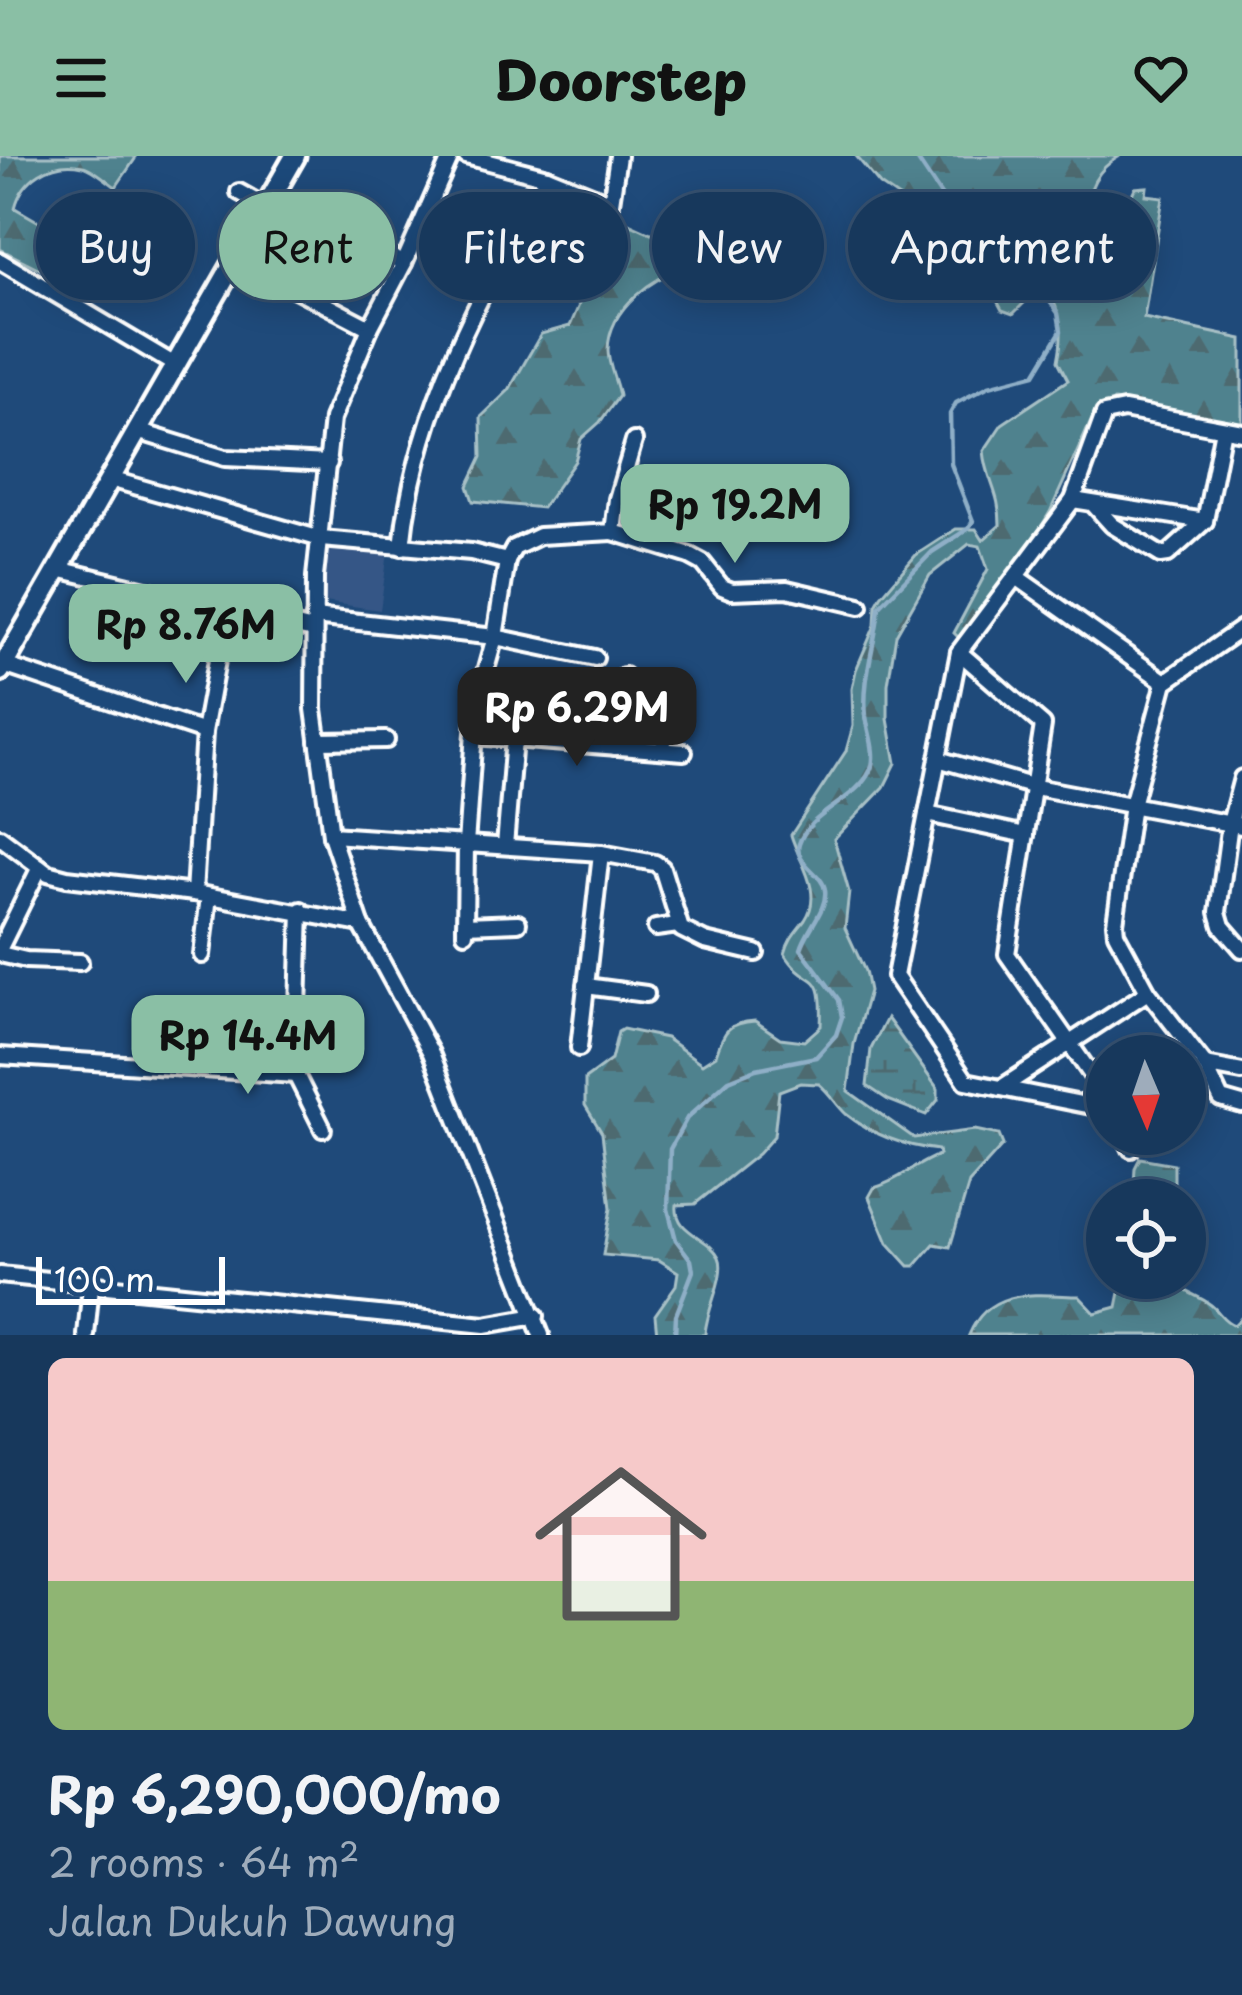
<!DOCTYPE html>
<meta charset="utf-8">
<style>
body{margin:0;font-family:"Playpen Sans",sans-serif;background:#203f62;color:#f1f3f6;height:100vh;display:flex;flex-direction:column;font-size:45px;white-space:nowrap}
*{box-sizing:border-box;margin:0}
p{font-size:39px;color:#9eacbb}
.icon{flex:none;width:66px;height:66px;fill:none;stroke:currentColor;stroke-width:2;stroke-linecap:round;stroke-linejoin:round}
.map{position:relative;height:1179px;overflow:hidden}
.details{display:flex;flex-direction:column;background:#17385c;flex:1}
.details>*{flex:none}
.top-card{position:absolute;left:36px;top:36px;width:1170px;height:108px;display:flex;gap:24px}
.needle{width:78px;rotate:178deg}
.controls{position:absolute;left:1086px;top:879px;display:grid;gap:24px}
.controls a{display:grid;place-items:center;width:120px;height:120px;border-radius:50%;background:#17385c;box-shadow:0 6px 30px #0003,0 0 0 3px #365272;font-size:60px}
.scale{position:absolute;left:36px;bottom:30px;width:189px;box-sizing:border-box;padding-left:12px;border:6px solid #fff;border-top:0;font-size:33px;line-height:42px;white-space:nowrap;color:#fff;-webkit-text-stroke:9px #1f4a7a;paint-order:stroke}
.price{position:absolute;translate:-50% -102px;padding:0 27px;border-radius:24px;background:#8abfa5;color:#111;font-size:39px;line-height:78px;filter:drop-shadow(0 3px 6px #0008)}
.price::after{content:'';position:absolute;left:50%;top:72px;width:36px;height:27px;margin-left:-18px;background:inherit;clip-path:polygon(0 0,100% 0,50% 100%)}
.price.selected{background:#222;color:#fff}
ul{padding:0;list-style:none}
li{display:grid;align-content:center;gap:24px;height:636px;padding:0 48px}
li+li{border-top:3px solid #365272}
li span{display:grid;place-items:center;height:372px;border-radius:18px;color:#555}
li>.icon{margin-inline-start:auto}
span .icon{width:216px;height:216px;fill:#fffc;stroke-width:1}
li b{font-size:51px}
.tag{padding:0 42px;border-radius:54px;background:#17385c;box-shadow:0 6px 30px #0003,0 0 0 3px #365272;font-size:42px;line-height:108px}
.tag.selected{background:#8abfa5;color:#111}
header{display:flex;justify-content:space-between;align-items:center;height:156px;padding:0 48px;background:#8abfa5;color:#111;font-size:54px;font-weight:800}
.map>svg:first-child{display:block}
</style>
<header><svg class="icon" aria-label="menu" viewBox="0 0 24 24"><path d="M4 6h16M4 12h16M4 18h16"/></svg>Doorstep<svg class="icon" aria-label="heart" viewBox="0 0 24 24"><path d="M12 20l-8-8c-3-5 5-10 8-4 3-6 11-1 8 4z"/></svg></header>
<div class="map">
<svg width="1242" height="1179" viewBox="0 0 1242 1179">
<defs>
<pattern id="forest-firs" width="22" height="20" patternUnits="userSpaceOnUse" patternTransform="scale(3)"><rect width="22" height="20" fill="#50828e"/><path d="M5 1l3.5 6h-7zM16 11l3.5 6h-7z" fill="#4e6a70"/></pattern>
<pattern id="wetland-marsh" width="20" height="14" patternUnits="userSpaceOnUse" patternTransform="scale(3)"><rect width="20" height="14" fill="#50828e"/><path d="M1 5h8M5 5V1M11 12h8M15 12V8" fill="none" stroke="#4e6a70"/></pattern>
</defs>
<rect width="100%" height="100%" fill="#1f4a7a"/>
<filter id="ink" filterUnits="userSpaceOnUse"><feTurbulence type="fractalNoise" baseFrequency=".00833" numOctaves="2"/><feDisplacementMap in="SourceGraphic" scale="24" xChannelSelector="R" yChannelSelector="G"/><feConvolveMatrix kernelMatrix="1 2 1 2 8 2 1 2 1" color-interpolation-filters="sRGB"/></filter>
<g filter="url(#ink)">
<path fill="#355786" d="M327,387L388,396L380,454L318,445Z"/>
<g fill="url(#forest-firs)" stroke="#a8c0c6" stroke-width="3">
<path d="M0,0H135V3L116,31C107,25 93,12 83,10C51,3 22,23 15,52L65,81V99L52,119L0,93Z"/>
<path d="M856,0H1120C1089,17 1083,48 1088,81L1111,83L1135,32L1147,31L1146,39L1163,41L1144,162L1242,183V267L1114,245L1092,263L1050,356L1004,433L968,476L958,481L954,477L988,413L980,390L969,388L930,419L896,479L888,528V563L896,607L884,631L834,683L849,736L845,772L865,815L869,835L854,888L848,935L914,982L975,974L999,979L1003,989L969,1027L950,1091L934,1088L915,1110H909L888,1087L869,1041L874,1032C899,1025 915,1008 939,999L938,994C905,990 873,980 846,958C836,949 830,937 819,928L800,927L779,935L774,980L758,998L695,1048L677,1049C674,1077 708,1080 719,1101C727,1118 705,1157 705,1179H657L655,1159L676,1129L678,1116L659,1104L603,1099L611,1052L602,977L585,949V923L611,904L618,876L623,873L666,882L702,908L716,899C724,874 728,867 755,865L780,882L804,885L821,870C824,807 810,837 785,798C789,782 796,776 805,764C824,736 799,706 791,679L846,595L853,570L852,533L856,514L875,469L876,449L881,440L916,399L956,373H976L983,384L1000,369C1000,335 987,326 984,295L1002,268L1068,224L1058,205C1064,176 1062,159 1047,132L1031,140L1013,158L1002,154L986,124L957,99L928,62L880,29Z"/>
<path d="M589,49L651,77L676,80L696,95L689,110C653,121 609,151 608,194C608,210 617,226 619,240L600,266L581,283L575,305L542,352L473,345L468,330L482,301L481,261L509,234L541,178L570,170L579,149C563,127 524,117 514,97L520,87L526,86L574,106L602,108L616,95L619,78L582,59L579,54Z"/>
<path d="M1140,1002L1174,1008V1044H1133L1135,1012Z"/>
<path d="M1123,1122H1167C1182,1136 1198,1139 1211,1149C1221,1157 1222,1164 1234,1169L1242,1161V1179H969C989,1130 1036,1139 1079,1140L1095,1157L1117,1151Z"/>
</g>
<path fill="url(#wetland-marsh)" stroke="#a8c0c6" stroke-width="3" d="M887,862L938,933V944L926,959L888,944L867,930L871,893Z"/>
<g fill="none" stroke-linecap="round" stroke-linejoin="round">
<path stroke="#8fafc7" stroke-width="4.5" d="M675,1179L676,1159L693,1115L691,1104L676,1084L668,1053L670,993L687,962L729,924L756,913L816,901L836,879L842,861L839,844L801,793C806,774 828,753 825,734C823,717 793,707 799,688C809,656 856,645 870,615C878,600 868,576 866,560C862,521 876,487 879,451L932,396L968,373L973,365L951,308L950,258L956,247L989,230L1035,218L1061,175L1058,157L1006,84L943,42L915,0"/>
<defs>
<g id="minor">
<path d="M451,0L404,107L370,172L332,263L315,421L314,553L331,679L361,768L431,897L541,1179"/>
<path d="M466,0L547,21L611,47L618,0"/>
<path d="M239,36L266,51"/>
<path d="M270,44L404,107"/>
<path d="M236,102L370,172"/>
<path d="M0,105L175,209"/>
<path d="M137,275L225,302L329,307"/>
<path d="M110,323L321,383L471,396L507,405"/>
<path d="M1073,344L1205,365L1223,273"/>
<path d="M1094,349L1112,369L1161,399L1168,398L1205,365"/>
<path d="M613,376L690,400L703,407L722,431L732,435L787,433L860,450"/>
<path d="M402,391C415,256 481,135 547,21"/>
<path d="M58,413L313,474"/>
<path d="M1018,422L1165,526"/>
<path d="M314,461L495,481L595,502"/>
<path d="M1242,472L1165,526L1132,649L1115,767L1116,777L1148,836L1205,909L1221,943L1242,949"/>
<path d="M959,496L1043,569L1007,798L1107,941"/>
<path d="M4,509L204,576"/>
<path d="M474,580L684,596"/>
<path d="M318,585L386,584"/>
<path d="M615,591L624,520"/>
<path d="M663,594L669,541"/>
<path d="M938,603L1035,631L1242,670"/>
<path d="M1242,622L1230,667L1218,756L1222,770L1242,793"/>
<path d="M927,658L1026,679"/>
<path d="M331,679L601,697L655,707L662,712L681,773L705,785L756,797"/>
<path d="M0,681L48,717L67,722L194,737L361,768"/>
<path d="M505,690L514,583"/>
<path d="M194,737L204,576L226,455"/>
<path d="M465,769L518,767"/>
<path d="M656,772L678,769"/>
<path d="M465,777L466,688L476,549L495,481L507,405L514,392L539,380L613,376L617,343L634,285"/>
<path d="M0,792L40,711"/>
<path d="M0,798L26,804L80,806"/>
<path d="M202,799L209,740"/>
<path d="M586,830L646,838"/>
<path d="M1148,836L1001,932L966,925L895,820L959,496L1073,344L1104,258L1124,254L1242,276"/>
<path d="M579,892L601,697"/>
<path d="M0,900L296,919L301,754"/>
<path d="M1205,909L1242,916"/>
<path d="M296,919L323,973"/>
<path d="M1001,932L1096,951L1107,949"/>
<path d="M1124,978L1131,993"/>
<path d="M0,1119L485,1169L536,1160"/>
<path d="M86,1179L91,1130"/>
</g>
<path id="major" d="M0,515L295,0"/>
</defs>
<use href="#minor" stroke="#fff" stroke-width="22"/>
<use href="#major" stroke="#fff" stroke-width="27"/>
<use href="#minor" stroke="#1f4a7a" stroke-width="14"/>
<use href="#major" stroke="#1f4a7a" stroke-width="18"/>
</g>
</g>
</svg>
<div class="controls">
<a><svg class="needle" viewBox="-14 -14 28 28"><path d="M0-13l5 13h-10z" fill="#e53935"/><path d="M0 13l5-13h-10z" fill="#9eacbb"/></svg></a>
<a><svg class="icon" aria-label="locate" viewBox="0 0 24 24"><circle cx="12" cy="12" r="6"/><path d="M12 2v4M12 18v4M2 12h4M18 12h4"/></svg></a>
</div>
<div class="scale">100 m</div>
<b class="price" style="left:735px;top:410px">Rp 19.2M</b>
<b class="price" style="left:186px;top:530px">Rp 8.76M</b>
<b class="price selected" style="left:577px;top:613px">Rp 6.29M</b>
<b class="price" style="left:248px;top:941px">Rp 14.4M</b>
<div class="top-card">
<a class="tag">Buy</a>
<a class="tag selected">Rent</a>
<a class="tag">Filters</a>
<a class="tag">New</a>
<a class="tag">Apartment</a>
</div>
</div>
<section class="details">
<ul>
<li><span style="background:linear-gradient(#f6c9c9 60%,#8fb573 0)"><svg class="icon" aria-label="home" viewBox="0 0 24 24"><path d="M3 11l9-7 9 7M6 9v11h12V9"/></svg></span><div><b>Rp 6,290,000/mo</b><p>2 rooms · 64 m²</p><p>Jalan Dukuh Dawung</p></div></li>
</ul>
</section>
